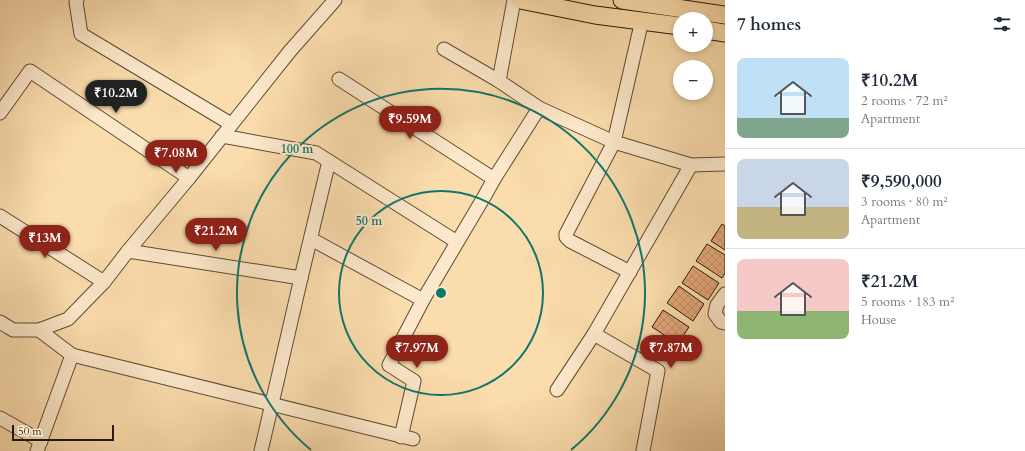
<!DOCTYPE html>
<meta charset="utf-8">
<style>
body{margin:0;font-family:Cardo,serif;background:#f2f2f3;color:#1f2937;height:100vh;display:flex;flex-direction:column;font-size:15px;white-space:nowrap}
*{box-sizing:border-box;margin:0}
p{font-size:13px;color:#747a83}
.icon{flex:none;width:22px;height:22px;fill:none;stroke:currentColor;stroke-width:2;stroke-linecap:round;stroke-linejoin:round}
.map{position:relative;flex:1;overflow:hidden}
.drawer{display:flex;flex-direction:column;background:#fff;width:300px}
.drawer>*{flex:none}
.controls{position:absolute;left:673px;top:12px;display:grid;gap:8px}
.controls a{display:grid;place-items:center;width:40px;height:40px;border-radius:50%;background:#fff;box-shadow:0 2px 6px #0003;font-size:20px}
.scale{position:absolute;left:12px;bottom:10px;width:102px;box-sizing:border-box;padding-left:4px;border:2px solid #271b0a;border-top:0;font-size:11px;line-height:14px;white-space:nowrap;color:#271b0a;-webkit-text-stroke:3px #fce8ca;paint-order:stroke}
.price{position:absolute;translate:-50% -34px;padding:0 9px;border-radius:14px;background:#8f2418;color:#fff;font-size:13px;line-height:26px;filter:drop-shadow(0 1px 2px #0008)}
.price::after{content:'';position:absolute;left:50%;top:24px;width:12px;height:9px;margin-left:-6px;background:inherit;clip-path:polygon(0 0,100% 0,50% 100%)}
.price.active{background:#222;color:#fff}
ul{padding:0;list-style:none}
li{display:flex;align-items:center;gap:12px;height:100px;padding:0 12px}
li+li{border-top:1px solid #e0e1e3}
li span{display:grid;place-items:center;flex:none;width:112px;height:80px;border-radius:8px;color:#555}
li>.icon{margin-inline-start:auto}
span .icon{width:48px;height:48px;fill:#fffc;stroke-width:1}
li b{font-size:17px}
h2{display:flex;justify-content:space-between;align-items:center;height:48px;padding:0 12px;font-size:17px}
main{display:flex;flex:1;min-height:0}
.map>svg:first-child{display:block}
</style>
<main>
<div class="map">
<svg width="725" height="451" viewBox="0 0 725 451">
<defs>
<pattern id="building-cross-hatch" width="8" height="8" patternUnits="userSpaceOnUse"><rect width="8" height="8" fill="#e3a778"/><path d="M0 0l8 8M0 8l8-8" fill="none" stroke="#c38f66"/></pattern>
</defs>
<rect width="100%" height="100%" fill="#fbdcad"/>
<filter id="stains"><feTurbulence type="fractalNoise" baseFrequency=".005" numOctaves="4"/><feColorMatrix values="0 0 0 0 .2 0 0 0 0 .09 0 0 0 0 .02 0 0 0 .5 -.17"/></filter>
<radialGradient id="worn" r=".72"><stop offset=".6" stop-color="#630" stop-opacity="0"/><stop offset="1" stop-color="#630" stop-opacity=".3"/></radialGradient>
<g fill="url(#building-cross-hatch)" stroke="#271b0a">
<path d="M722,224L725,226V250L711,241Z"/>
<path d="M707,244L725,255V273L722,278L696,261Z"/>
<path d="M693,266L719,283L708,300L682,283Z"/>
<path d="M679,286L704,304L693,321L667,303Z"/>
<path d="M663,310L689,327L678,344L652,327Z"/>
</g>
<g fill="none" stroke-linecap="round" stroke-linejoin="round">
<defs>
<g id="minor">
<path d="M77,0L76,2L81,34L231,124"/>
<path d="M339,79L494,179"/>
<path d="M499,81L514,0"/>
<path d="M539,108L614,142L566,234V237L570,241L630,272"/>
<path d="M0,113L30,71L189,178"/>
<path d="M222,136L316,153L457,242"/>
<path d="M691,165L724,164"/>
<path d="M0,216L104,282"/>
<path d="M311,239L423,300"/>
<path d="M128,251L301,278"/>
<path d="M725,294L717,305L715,314L721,322L725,323"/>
<path d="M0,322L13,330H39L68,319L104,282L128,251L189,178L290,51L335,0"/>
<path d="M594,334L658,371L643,451"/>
<path d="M72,355L413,439"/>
<path d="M557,390L594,334L691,165L614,142L642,20"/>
<path d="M0,418L41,441"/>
<path d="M401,437L414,381L389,365L423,300L484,197L494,179L539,108L499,81L444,49"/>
<path d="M37,451L72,355L39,330"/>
<path d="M261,451L301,278L329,161"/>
</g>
<g id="major">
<path d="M520,0L595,15L680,26"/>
<path d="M622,0L725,15"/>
<path d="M706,30L725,33"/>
</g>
</defs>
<use href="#minor" stroke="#5c4b33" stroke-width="15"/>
<use href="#major" stroke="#271b0a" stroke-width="19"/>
<use href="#minor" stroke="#fce8ca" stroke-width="13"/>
<use href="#major" stroke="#fbdcad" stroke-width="17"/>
</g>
<g fill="none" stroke="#0f766e" stroke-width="2">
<circle cx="441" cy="293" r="102"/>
<path d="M311 450A204 204 0 1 1 571 450"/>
</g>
<circle cx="441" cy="293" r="6" fill="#0f766e" stroke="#fce8ca" stroke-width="2"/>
<g font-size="12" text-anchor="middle" font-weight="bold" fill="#0f766e" stroke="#fce8ca" stroke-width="4" stroke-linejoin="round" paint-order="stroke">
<text x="297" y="153">100 m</text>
<text x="369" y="225">50 m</text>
</g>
<rect width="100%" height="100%" filter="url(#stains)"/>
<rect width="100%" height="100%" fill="url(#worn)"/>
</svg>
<div class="controls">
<a>+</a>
<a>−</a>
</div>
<div class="scale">50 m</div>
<b class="price active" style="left:116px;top:114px">₹10.2M</b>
<b class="price" style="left:410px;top:140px">₹9.59M</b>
<b class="price" style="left:176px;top:174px">₹7.08M</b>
<b class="price" style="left:216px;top:252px">₹21.2M</b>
<b class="price" style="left:45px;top:259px">₹13M</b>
<b class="price" style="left:417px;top:369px">₹7.97M</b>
<b class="price" style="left:671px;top:369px">₹7.87M</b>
</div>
<section class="drawer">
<h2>7 homes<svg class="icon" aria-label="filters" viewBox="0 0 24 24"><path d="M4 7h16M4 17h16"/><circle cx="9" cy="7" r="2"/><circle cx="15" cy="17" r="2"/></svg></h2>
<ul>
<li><span style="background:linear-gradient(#bfe0f5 75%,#7fa58c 0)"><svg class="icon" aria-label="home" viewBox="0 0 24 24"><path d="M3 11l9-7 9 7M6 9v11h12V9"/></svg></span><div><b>₹10.2M</b><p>2 rooms · 72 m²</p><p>Apartment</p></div></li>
<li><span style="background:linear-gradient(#c9d6e8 60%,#c2b280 0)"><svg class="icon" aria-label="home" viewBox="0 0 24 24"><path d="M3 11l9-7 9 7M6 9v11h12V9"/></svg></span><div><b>₹9,590,000</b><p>3 rooms · 80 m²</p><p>Apartment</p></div></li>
<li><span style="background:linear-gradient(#f6c9c9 65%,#8fb573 0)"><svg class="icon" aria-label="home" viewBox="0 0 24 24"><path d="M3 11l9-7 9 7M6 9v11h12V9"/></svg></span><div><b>₹21.2M</b><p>5 rooms · 183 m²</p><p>House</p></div></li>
</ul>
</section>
</main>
